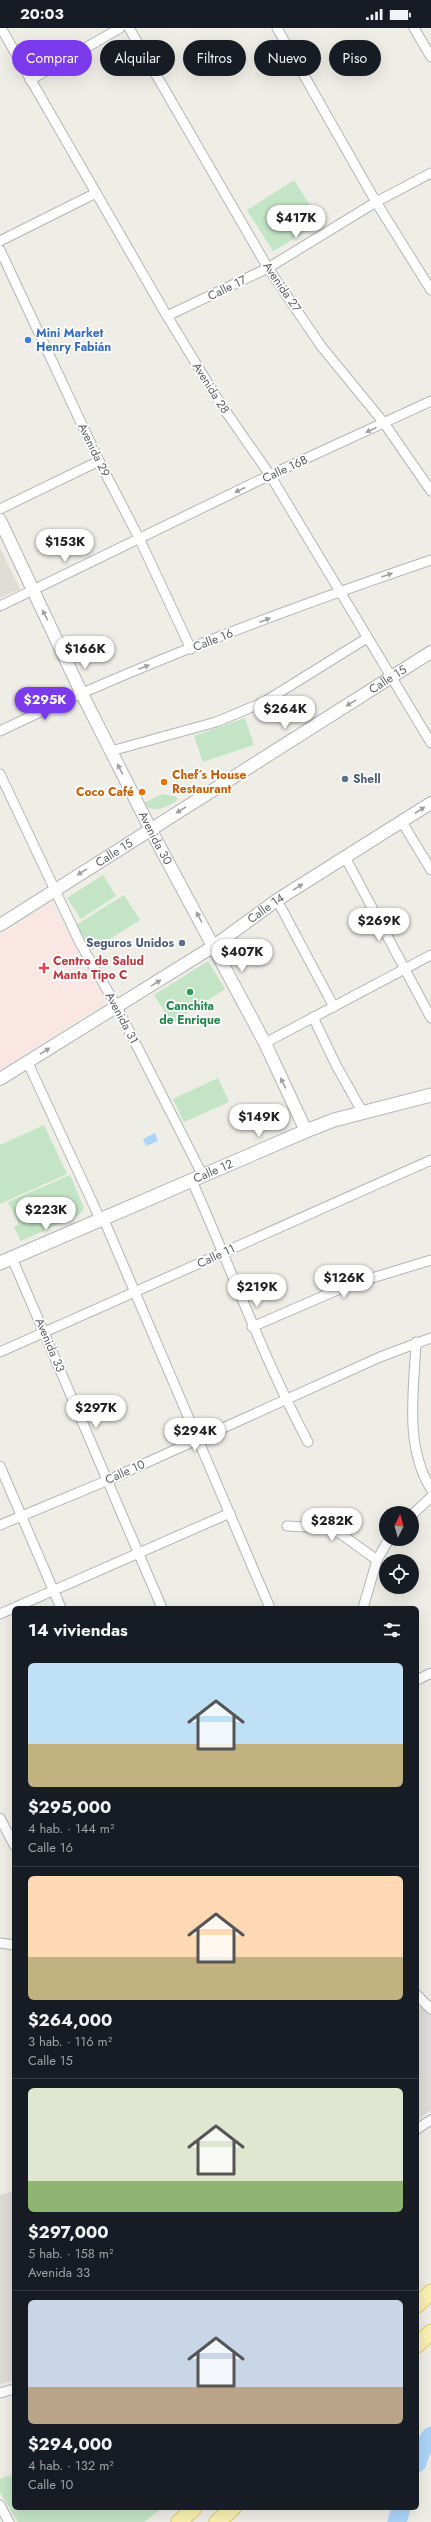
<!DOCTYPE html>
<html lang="es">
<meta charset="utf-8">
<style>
body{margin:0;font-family:Jost,sans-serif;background:#20242c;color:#f1f3f6;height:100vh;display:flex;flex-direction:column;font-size:15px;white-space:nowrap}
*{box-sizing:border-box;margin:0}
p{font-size:13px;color:#9ea1a6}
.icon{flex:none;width:22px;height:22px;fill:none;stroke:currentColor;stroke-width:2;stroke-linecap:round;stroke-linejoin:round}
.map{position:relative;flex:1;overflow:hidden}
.side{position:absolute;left:12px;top:1578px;width:407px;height:904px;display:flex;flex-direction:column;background:#171b24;border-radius:6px;box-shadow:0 4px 16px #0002}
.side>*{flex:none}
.top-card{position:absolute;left:12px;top:12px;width:407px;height:36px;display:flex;gap:8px}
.needle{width:26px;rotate:6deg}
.tools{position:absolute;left:379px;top:1478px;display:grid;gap:8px}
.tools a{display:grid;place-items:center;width:40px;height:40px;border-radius:50%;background:#171b24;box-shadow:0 4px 16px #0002;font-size:20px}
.price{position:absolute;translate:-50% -34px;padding:0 9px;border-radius:14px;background:#fff;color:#222;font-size:13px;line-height:26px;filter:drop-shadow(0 1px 2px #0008)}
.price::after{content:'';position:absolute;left:50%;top:24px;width:12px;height:9px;margin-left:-6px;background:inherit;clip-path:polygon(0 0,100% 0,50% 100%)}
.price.current{background:#7c3aed;color:#fff}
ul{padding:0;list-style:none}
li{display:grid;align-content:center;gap:8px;height:212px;padding:0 16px}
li+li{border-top:1px solid #363941}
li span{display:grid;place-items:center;height:124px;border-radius:6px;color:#555}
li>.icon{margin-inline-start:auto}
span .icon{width:72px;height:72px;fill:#fffc;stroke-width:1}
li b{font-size:17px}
h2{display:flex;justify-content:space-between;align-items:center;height:48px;padding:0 16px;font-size:17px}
.chip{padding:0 14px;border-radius:18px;background:#171b24;box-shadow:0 4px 16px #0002;font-size:14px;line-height:36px}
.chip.current{background:#7c3aed;color:#fff}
.status{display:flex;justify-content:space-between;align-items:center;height:28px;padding:0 20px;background:#171b24;direction:ltr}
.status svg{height:11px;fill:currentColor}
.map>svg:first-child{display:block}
</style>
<div class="status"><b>20:03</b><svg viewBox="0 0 49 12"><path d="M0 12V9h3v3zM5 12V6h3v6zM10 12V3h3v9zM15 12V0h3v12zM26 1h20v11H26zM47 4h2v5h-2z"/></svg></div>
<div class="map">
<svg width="431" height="2494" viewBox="0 0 431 2494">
<rect width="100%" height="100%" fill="#eeede6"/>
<g fill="#dddcd8">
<path d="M417,1974L431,1987V2082L417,2092Z"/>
<path d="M14,2163V2352L0,2356V2167Z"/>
</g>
<path fill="#dedcd4" d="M0,520L20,561L0,570Z"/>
<path fill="#fae7e4" d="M51,875L106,974L0,1042V907Z"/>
<g fill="#c4e4c6">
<path d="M294,152L321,195L273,223L247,182Z"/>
<path d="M245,690L254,717L203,734L194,708Z"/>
<path d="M162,766L176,769L178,772C167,778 154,788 144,775Z"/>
<path d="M103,847L116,868L81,891L67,870Z"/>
<path d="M124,867L140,892L92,922L76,897Z"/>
<path d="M208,933L225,961L172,995L154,967Z"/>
<path d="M218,1050L229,1074L184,1094L173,1071Z"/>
<path d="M44,1097L67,1146L0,1176V1117Z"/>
<path d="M70,1147L84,1180L79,1187L21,1213L14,1199L19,1196L8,1174Z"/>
<path d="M14,2446V2480H162L144,2494H18L0,2464V2451Z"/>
</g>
<path fill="#acd4f8" d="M155,1105L158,1113L146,1118L143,1111Z"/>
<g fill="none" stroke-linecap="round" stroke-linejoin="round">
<g stroke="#acd4f8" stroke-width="19">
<path d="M417,2435L421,2423L431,2408"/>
<path d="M397,2494L401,2480"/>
</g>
<defs>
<g id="minor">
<path d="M1,0L167,288L220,375L270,447L431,715"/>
<path d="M129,0L268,240L321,318L384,395L431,463"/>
<path d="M277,0L376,174L431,262"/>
<path d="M414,0L431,29"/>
<path d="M30,52L120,0"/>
<path d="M0,213L96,165"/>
<path d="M0,222L99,433L139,510L191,621"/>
<path d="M167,288L268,240L376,174L431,145"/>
<path d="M0,481L99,433"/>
<path d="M0,578L270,447L431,373"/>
<path d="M0,703C139,636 285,582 431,532"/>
<path d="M111,723L216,694L264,674L367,610"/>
<path d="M0,746L80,915L117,979L203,1148"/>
<path d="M402,794L431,842"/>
<path d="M345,829L431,990"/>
<path d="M277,872L334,979"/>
<path d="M313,989L336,1037L363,1085"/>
<path d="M265,1015L431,927"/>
<path d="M27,1033L101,1193"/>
<path d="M192,1153C231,1240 263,1330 308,1414"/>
<path d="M104,1192L270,1580"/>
<path d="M12,1230L162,1580"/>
<path d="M252,1299L349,1257L431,1232"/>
<path d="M416,1314C414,1362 404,1418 431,1461"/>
<path d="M0,1324L431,1132"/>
<path d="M0,1438L61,1580"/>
<path d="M412,1487L431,1469"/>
<path d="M0,1497L106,1453L380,1329L431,1310"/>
<path d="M287,1498L326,1500L341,1506L377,1532"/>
<path d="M363,1580L377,1532L389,1511"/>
<path d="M0,1586L230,1485"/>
<path d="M417,1652L431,1645"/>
<path d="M0,1790L14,1817"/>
<path d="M0,1915L14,1917"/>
<path d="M417,1967L431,1981"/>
<path d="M417,2101L431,2092"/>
<path d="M0,2365L14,2361"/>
<path d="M0,2477L9,2494"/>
</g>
<g id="tertiary">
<path id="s1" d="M0,492L81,664L155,810L265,1015L306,1103"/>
<path id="s2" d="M0,897L431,624"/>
<path id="s3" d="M0,1051L214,918L277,872L431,775"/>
</g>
<g id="secondary">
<path id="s4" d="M0,1235L306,1103L334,1092L431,1067"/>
</g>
<g id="primary">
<path d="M417,2277L431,2264"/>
<path d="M417,2317L431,2304"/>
<path d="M179,2494L194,2480"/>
<path d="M217,2494L233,2480"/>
</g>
</defs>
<use href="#minor" stroke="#b3b5b9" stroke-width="11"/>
<use href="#tertiary" stroke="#b3b5b9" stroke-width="14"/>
<use href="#secondary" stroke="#b4b7bc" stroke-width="15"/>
<use href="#primary" stroke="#e6c867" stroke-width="17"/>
<use href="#minor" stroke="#fff" stroke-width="9"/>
<use href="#tertiary" stroke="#fff" stroke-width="12"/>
<use href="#secondary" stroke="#fff" stroke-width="13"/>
<use href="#primary" stroke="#f9f0b1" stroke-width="15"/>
</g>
<defs><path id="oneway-solid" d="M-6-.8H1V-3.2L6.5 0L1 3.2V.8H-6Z"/></defs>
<g fill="#9ea0a3">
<use href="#oneway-solid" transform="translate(371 402) rotate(156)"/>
<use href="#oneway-solid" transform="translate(240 462) rotate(154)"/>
<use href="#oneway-solid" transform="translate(387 547) rotate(-19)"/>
<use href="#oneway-solid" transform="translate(45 587) rotate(-117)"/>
<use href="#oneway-solid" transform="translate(265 592) rotate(-21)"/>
<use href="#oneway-solid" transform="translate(144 639) rotate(-21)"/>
<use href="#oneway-solid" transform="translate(351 675) rotate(148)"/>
<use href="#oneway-solid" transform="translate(120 741) rotate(-117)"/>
<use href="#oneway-solid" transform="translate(181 782) rotate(148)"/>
<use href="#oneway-solid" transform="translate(420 782) rotate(-33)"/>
<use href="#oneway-solid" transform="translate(82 844) rotate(148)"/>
<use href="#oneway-solid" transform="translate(298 859) rotate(-32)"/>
<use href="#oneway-solid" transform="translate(199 889) rotate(-118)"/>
<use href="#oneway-solid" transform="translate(156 955) rotate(-32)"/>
<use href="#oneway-solid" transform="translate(45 1023) rotate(-32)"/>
<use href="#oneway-solid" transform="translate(283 1055) rotate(-115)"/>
</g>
<circle fill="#3f7fe0" stroke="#fff" stroke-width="1.5" cx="28" cy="312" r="4"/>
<g fill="#5c6f8a" stroke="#fff" stroke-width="1.5">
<circle cx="345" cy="751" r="4"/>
<circle cx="182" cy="915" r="4"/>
</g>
<g fill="#e8710a" stroke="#fff" stroke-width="1.5">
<circle cx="164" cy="754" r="4"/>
<circle cx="142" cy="764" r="4"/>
</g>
<path fill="#e0444e" stroke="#fff" stroke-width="1.5" d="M42 934h4v4h4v4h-4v4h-4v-4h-4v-4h4z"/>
<circle fill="#2e9e5b" stroke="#fff" stroke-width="1.5" cx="190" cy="964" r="4"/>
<g text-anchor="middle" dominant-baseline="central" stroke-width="3.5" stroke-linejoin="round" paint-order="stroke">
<g font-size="12" fill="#5d6065" stroke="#fff">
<text transform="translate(282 259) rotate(56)">Avenida 27</text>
<text transform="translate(227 260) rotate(-26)">Calle 17</text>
<text transform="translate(211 360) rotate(58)">Avenida 28</text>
<text transform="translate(94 422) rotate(64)">Avenida 29</text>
<text transform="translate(285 441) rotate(-25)">Calle 16B</text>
<text transform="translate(213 612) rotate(-21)">Calle 16</text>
<text stroke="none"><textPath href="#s2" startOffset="459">Calle 15</textPath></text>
<text stroke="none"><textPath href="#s1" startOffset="354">Avenida 30</textPath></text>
<text stroke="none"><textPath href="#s2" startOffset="135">Calle 15</textPath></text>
<text stroke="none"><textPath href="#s3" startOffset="316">Calle 14</textPath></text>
<text transform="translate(122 990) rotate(62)">Avenida 31</text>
<text stroke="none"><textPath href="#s4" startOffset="232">Calle 12</textPath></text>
<text transform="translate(216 1228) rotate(-25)">Calle 11</text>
<text transform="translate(50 1317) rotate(67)">Avenida 33</text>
<text transform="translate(125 1444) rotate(-24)">Calle 10</text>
</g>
<g font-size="12" font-weight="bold" fill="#366cbe" stroke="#fff" text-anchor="start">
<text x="36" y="305">Mini Market<tspan x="36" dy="14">Henry Fabián</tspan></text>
</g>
<g font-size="12" font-weight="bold" fill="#c56008" stroke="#fff" text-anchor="start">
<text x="172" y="747">Chef´s House<tspan x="172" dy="14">Restaurant</tspan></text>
<text x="134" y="764" text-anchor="end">Coco Café</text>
</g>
<g font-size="12" font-weight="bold" fill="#4e5e75" stroke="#fff" text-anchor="start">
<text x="353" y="751">Shell</text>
<text x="174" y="915" text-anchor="end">Seguros Unidos</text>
</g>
<g font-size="12" font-weight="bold" fill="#be3a42" stroke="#fff" text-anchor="start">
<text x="53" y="933">Centro de Salud<tspan x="53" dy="14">Manta Tipo C</tspan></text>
</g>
<g font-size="12" font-weight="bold" fill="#27864d" stroke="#fff">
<text x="190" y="978">Canchita<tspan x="190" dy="14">de Enrique</tspan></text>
</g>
</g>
</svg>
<div class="tools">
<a><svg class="needle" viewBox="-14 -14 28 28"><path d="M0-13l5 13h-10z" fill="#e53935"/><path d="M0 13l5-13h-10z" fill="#9ea1a6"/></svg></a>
<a><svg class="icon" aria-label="locate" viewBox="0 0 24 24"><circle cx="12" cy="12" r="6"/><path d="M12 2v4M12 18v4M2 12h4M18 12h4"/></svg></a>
</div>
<b class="price" style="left:296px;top:211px">$417K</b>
<b class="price" style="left:65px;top:535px">$153K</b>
<b class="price" style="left:85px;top:642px">$166K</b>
<b class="price current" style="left:45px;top:693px">$295K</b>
<b class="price" style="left:285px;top:702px">$264K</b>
<b class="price" style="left:379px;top:914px">$269K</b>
<b class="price" style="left:242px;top:945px">$407K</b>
<b class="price" style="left:259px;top:1110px">$149K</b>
<b class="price" style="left:46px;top:1203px">$223K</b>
<b class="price" style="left:344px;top:1271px">$126K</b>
<b class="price" style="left:257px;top:1280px">$219K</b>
<b class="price" style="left:96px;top:1401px">$297K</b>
<b class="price" style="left:195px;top:1424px">$294K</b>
<b class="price" style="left:332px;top:1514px">$282K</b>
<div class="top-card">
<a class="chip current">Comprar</a>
<a class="chip">Alquilar</a>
<a class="chip">Filtros</a>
<a class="chip">Nuevo</a>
<a class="chip">Piso</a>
</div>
<section class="side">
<h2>14 viviendas<svg class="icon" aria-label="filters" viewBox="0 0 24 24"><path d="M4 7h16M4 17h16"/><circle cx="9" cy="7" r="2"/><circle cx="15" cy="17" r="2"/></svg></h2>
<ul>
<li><span style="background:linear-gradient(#bfe0f5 65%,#c2b280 0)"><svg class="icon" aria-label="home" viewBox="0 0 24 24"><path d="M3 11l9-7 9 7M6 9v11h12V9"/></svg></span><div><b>$295,000</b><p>4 hab. · 144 m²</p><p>Calle 16</p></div></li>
<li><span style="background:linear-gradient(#ffd9b3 65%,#c2b280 0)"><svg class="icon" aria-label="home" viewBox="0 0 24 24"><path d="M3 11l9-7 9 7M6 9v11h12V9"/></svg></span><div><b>$264,000</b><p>3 hab. · 116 m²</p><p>Calle 15</p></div></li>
<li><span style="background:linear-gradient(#dfe7d0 75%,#8fb573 0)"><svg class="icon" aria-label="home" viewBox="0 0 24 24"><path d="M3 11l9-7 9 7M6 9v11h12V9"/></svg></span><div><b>$297,000</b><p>5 hab. · 158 m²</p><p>Avenida 33</p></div></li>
<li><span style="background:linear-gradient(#c9d6e8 70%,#b9a48a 0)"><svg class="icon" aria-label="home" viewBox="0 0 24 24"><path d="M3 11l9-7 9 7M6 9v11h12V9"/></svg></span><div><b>$294,000</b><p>4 hab. · 132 m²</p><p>Calle 10</p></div></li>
</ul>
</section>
</div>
